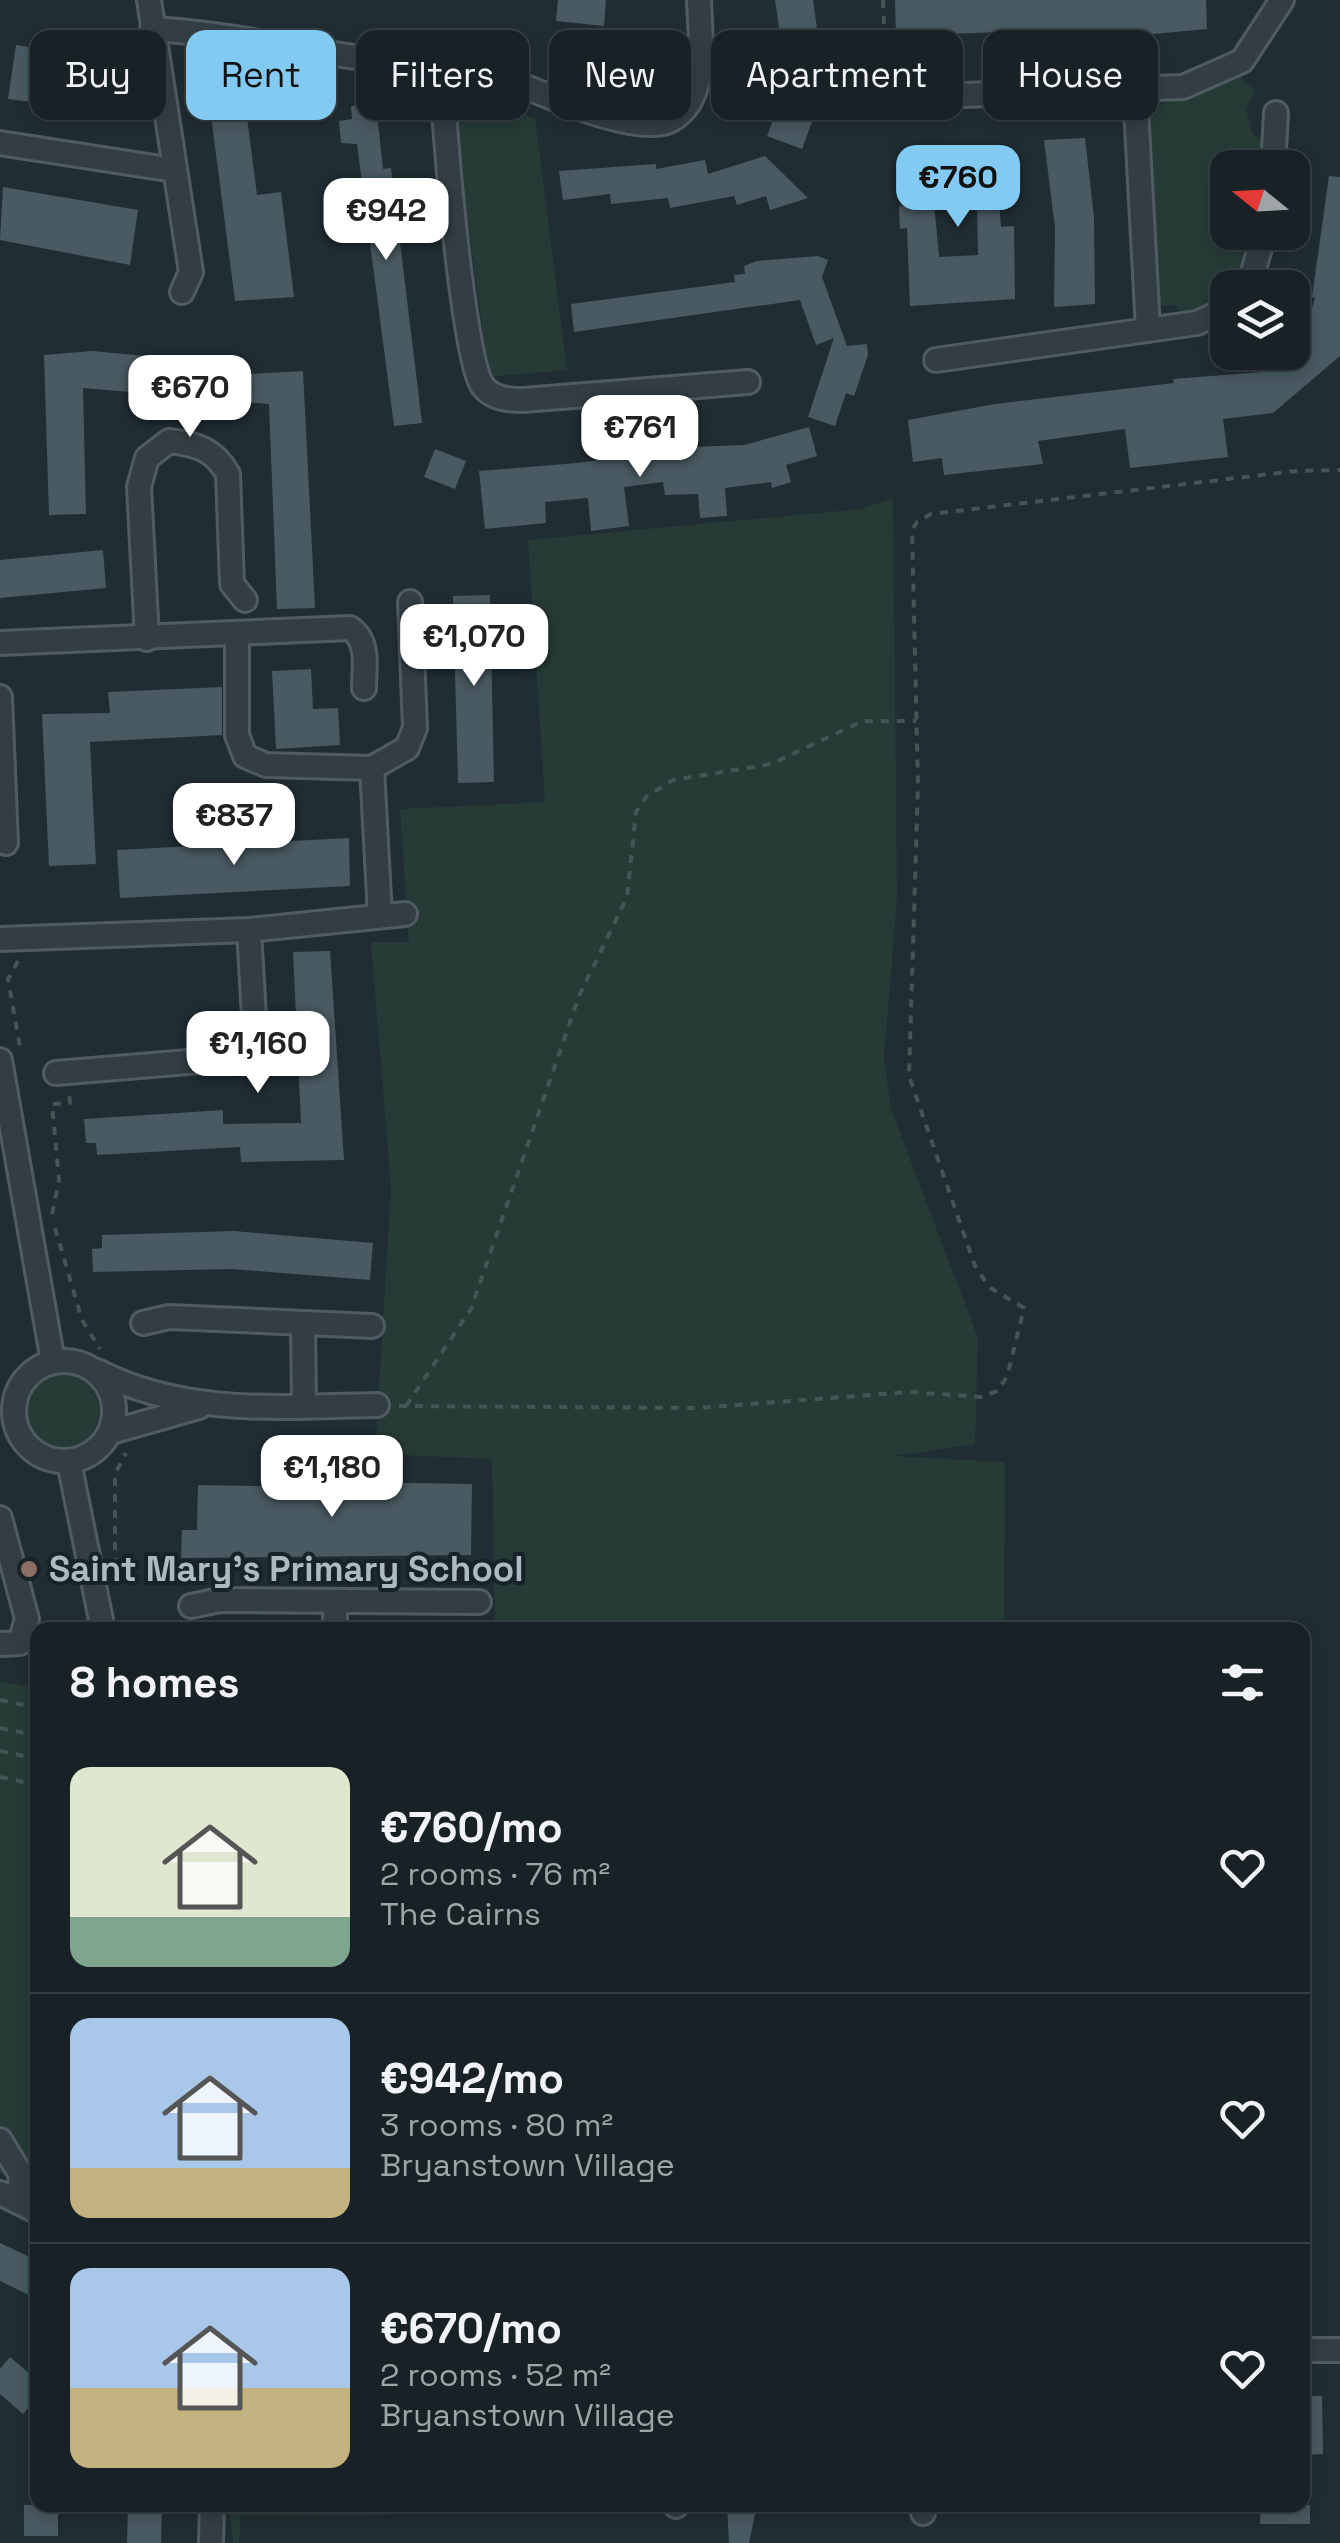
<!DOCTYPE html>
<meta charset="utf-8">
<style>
body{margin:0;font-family:"Space Grotesk",sans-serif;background:#252f32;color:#f1f3f6;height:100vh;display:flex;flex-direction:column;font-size:38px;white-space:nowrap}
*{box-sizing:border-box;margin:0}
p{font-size:32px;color:#9fa4a7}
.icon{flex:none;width:55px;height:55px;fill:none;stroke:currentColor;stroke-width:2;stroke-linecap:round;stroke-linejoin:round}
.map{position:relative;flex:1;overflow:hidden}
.panel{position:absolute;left:30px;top:1622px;width:1280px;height:890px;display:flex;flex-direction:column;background:#182226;border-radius:20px;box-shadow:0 5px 15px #0003,0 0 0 2px #363f43}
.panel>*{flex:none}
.top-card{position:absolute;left:30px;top:30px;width:1280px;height:90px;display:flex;gap:20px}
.needle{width:65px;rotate:288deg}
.controls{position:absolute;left:1210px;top:150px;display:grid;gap:20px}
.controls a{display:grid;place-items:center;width:100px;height:100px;border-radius:20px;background:#182226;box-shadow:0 5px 15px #0003,0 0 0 2px #363f43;font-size:50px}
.price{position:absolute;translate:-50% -85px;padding:0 22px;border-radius:20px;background:#fff;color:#222;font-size:32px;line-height:65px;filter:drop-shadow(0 2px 5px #0008)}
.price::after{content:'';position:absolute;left:50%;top:60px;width:30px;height:22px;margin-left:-15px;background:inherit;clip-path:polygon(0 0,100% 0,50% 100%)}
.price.on{background:#82caf1;color:#111}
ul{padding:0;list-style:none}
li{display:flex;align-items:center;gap:30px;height:250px;padding:0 40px}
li+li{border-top:2px solid #363f43}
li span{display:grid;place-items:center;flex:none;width:280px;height:200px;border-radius:20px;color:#555}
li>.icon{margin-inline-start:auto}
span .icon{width:120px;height:120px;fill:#fffc;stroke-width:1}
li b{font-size:42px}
h2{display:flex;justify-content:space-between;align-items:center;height:120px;padding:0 40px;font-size:42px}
.pill{padding:0 35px;border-radius:20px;background:#182226;box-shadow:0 5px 15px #0003,0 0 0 2px #363f43;font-size:35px;line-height:90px}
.pill.on{background:#82caf1;color:#111}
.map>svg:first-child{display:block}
</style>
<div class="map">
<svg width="1340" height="2543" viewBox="0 0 1340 2543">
<rect width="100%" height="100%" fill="#202d33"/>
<g fill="#273b36">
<path d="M1240,77L1255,91L1246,109L1252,134L1264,143L1263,167L1228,168V232L1255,233L1236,287L1228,288L1227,298L1184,316L1175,305L1156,306L1148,117C1163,93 1214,92 1240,77Z"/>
<path d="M674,79L687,80L681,97L664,114L625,112L597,99L599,92L643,94Z"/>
<path d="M450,89L535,118L567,370L489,377Z"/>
<path d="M893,498L897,898L884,1058L891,1109L978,1338L975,1444L894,1456L1005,1462L1004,1630H495L492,1459L375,1454L391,1188L371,942H409L400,809L545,802L528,540L861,509Z"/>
<circle cx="61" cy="1411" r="38"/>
<path d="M0,1681L37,1689L38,2118L29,2184L0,2173Z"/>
<path d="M229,2505H386L388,2515L241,2516L239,2543H233Z"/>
</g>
<g fill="#4a5a62" fill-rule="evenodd">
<path d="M558,0H606L604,26L556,21Z"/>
<path d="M775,0H813L821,58H825L824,79L853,100L821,97L802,149L767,136L781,98L787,33L780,34Z"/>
<path d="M895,0H1206L1207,29L1121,37V30L1077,29L896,36Z"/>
<path d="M16,45L59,52L58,61L84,64L83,74L123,78L120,113L8,99Z"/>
<path d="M244,95L257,195L281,192L294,297L235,301L209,100Z"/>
<path d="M376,104L383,169L391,168L422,423L394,426L357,144L341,143L339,121L352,119L351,106Z"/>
<path d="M1085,138L1094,217L1095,304L1054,307L1055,228L1044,140Z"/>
<path d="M935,152V158L1007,152L1010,188H998L1001,227L1014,226L1015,299L910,306L907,228L900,229L899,206L910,205L908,153ZM977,200L978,255L939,257L934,202Z"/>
<path d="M765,156L808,198L770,210L766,196L737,205L734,196L670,208L668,198L611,204L610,194L563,200L559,171L656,164V169L705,160L708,174Z"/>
<path d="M1329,176L1340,177V356L1273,413L1223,419L1228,457L1130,468L1125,429L1038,441L1043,464L944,475L942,458L913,462L908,420L995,404L1174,383L1173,379L1263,372L1292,352L1303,339L1315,298L1312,297Z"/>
<path d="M3,187L138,210L130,265L0,240Z"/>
<path d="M818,256L828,260L822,277L847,346L867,344L868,355L854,396L846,393L835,426L808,417L834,338L816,345L800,300L574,332L571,304L735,282L734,275L745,274L744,266L757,261Z"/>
<path d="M92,351L231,364L230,375L303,371L315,608L277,609L269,404L83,388L86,514L49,515L44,355Z"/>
<path d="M809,427L817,456L786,465L791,482L772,488L771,482L725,488L727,516L700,518L698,494L665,495L663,482L624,487L629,526L591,531L588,498L545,502L546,523L485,529L479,471L577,463L691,447L744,445Z"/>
<path d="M435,449L466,461L455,489L424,477Z"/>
<path d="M103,550L106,588L0,598V560Z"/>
<path d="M490,595L494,782L458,783L453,596Z"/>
<path d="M311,669L313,709L338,708L340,745L276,749L272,671Z"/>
<path d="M222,687V735L90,742L96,864L49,866L42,714L110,713L108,692Z"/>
<path d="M349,838L350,886L120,898L117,850Z"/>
<path d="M330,951L344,1160L241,1162L240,1147L97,1155L96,1143H86L84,1119L223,1110V1124L301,1123L293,952Z"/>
<path d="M234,1231L373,1243L370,1280L232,1269L93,1272L92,1249L102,1248V1235Z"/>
<path d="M333,1468H354L353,1482L472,1484L471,1555L181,1558L182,1530H197L198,1485L315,1487L320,1475H333Z"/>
<path d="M0,2243L38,2261V2277L29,2295L0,2281Z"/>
<path d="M10,2357L38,2381V2397L23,2414L0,2394V2369Z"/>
<path d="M1302,2396H1322L1323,2454L1302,2455Z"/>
<rect x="24" y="2505" width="34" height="31"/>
<path d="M128,2505H162L161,2543H127Z"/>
<path d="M727,2505H757L749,2543H729Z"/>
<path d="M1261,2505H1310V2524H1260Z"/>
</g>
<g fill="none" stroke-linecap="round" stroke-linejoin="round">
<defs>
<g id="minor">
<path d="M149,0L191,272L182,292"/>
<path d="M152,29C223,33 292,49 363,58C408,63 454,61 498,76C534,89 638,139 671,120C710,98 700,37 699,0"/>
<path d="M442,63C441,106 463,357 482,385C492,399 508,400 523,400L748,382"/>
<path d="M1135,89L1148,330"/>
<path d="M936,96L1183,87L1242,61L1282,0"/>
<path d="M0,143L174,170"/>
<path d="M1273,168L1276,113"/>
<path d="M1248,288L1265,232"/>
<path d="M936,360L1197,323L1228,309"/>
<path d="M237,636V735L245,756L266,765L372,768L407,748L415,728L410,602"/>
<path d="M147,639L139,487L147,458L169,441C196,444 214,449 228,474L232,584L245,600"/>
<path d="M0,643L350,628C370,642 364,667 364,688"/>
<path d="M0,697L6,843"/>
<path d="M372,768L380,916"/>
<path d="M0,939L249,930L405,914"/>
<path d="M0,1060L53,1362"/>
<path d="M56,1073L224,1059L241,1052L254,1017L249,930"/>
<path d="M143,1323L169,1317L372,1326"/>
<path d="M303,1323L304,1406"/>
<circle cx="64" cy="1411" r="50"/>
<path d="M97,1371C184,1416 282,1407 377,1405"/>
<path d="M111,1432L199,1407"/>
<path d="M69,1462L103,1630"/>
<path d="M0,1518L27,1619L20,1643L0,1644"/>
<path d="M335,1602V1630"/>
<path d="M191,1606L220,1600L479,1602"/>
<path d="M0,2140L21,2175L18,2202"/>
<path d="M0,2193L38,2212"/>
<path d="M1302,2350H1340"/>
<path d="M923,2505V2513"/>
<path d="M676,2506V2505"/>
<path d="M211,2543L212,2505"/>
</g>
</defs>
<use href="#minor" stroke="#505c62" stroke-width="28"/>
<g stroke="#435654" stroke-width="4" stroke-dasharray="8 8" stroke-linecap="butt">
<path d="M883,0L886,76L907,96"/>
<path d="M18,961L8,979L20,1047"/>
<path d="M52,1214L59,1180L52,1104L70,1103L69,1092"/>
<path d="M55,1228L82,1320L100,1349"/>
<path d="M399,1406L697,1408L910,1392L982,1397L997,1391L1007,1377L1024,1308L989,1287L975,1266L909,1076L918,785L912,530L917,522L931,514L1296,471L1340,470"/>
<path d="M406,1406L471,1309L579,996L627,897L636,812L646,797L673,780L771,764L863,721H916"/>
<path d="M115,1566V1474L126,1453"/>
<path d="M0,1700L38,1708"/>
<path d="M0,1728L38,1736"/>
<path d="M0,1751L38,1759"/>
<path d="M0,1777L38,1785"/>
</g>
<use href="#minor" stroke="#333e44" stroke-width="22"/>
</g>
<circle fill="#8d6e63" stroke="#182328" stroke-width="4" cx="29" cy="1569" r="10"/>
<g text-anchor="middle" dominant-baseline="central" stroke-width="8" stroke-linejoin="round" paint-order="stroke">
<g font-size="35" font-weight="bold" fill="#acbac1" stroke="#182328" text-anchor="start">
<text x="49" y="1569">Saint Mary's Primary School</text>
</g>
</g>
</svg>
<div class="controls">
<a><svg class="needle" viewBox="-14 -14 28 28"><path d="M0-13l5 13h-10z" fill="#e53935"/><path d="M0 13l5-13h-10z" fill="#9fa4a7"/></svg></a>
<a><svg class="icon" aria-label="layers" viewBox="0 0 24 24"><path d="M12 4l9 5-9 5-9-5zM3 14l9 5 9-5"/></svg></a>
</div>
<b class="price on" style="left:958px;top:230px">€760</b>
<b class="price" style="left:386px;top:263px">€942</b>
<b class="price" style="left:190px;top:440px">€670</b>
<b class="price" style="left:640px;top:480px">€761</b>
<b class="price" style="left:474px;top:689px">€1,070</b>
<b class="price" style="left:234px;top:868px">€837</b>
<b class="price" style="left:258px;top:1096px">€1,160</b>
<b class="price" style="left:332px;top:1520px">€1,180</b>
<div class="top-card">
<a class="pill">Buy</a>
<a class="pill on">Rent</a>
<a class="pill">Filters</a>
<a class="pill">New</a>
<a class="pill">Apartment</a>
<a class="pill">House</a>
</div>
<section class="panel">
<h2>8 homes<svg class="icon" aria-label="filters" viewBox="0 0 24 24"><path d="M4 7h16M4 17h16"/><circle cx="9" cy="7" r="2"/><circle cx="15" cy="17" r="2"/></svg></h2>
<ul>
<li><span style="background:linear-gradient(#dfe7d0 75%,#7fa58c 0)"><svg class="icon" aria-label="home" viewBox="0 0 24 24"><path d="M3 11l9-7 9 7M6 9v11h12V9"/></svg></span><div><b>€760/mo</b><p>2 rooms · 76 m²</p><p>The Cairns</p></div><svg class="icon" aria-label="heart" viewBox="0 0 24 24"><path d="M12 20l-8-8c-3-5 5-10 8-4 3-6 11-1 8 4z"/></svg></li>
<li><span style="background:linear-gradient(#a9c7e8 75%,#c2b280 0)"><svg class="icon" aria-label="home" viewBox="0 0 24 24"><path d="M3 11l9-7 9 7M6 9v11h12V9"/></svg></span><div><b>€942/mo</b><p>3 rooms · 80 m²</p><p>Bryanstown Village</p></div><svg class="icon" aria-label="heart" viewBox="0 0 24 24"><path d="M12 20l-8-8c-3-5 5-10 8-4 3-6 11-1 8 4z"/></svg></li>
<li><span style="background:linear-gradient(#a9c7e8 60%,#c2b280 0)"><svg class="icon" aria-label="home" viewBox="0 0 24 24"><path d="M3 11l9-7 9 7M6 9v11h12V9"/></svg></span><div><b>€670/mo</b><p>2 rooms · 52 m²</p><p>Bryanstown Village</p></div><svg class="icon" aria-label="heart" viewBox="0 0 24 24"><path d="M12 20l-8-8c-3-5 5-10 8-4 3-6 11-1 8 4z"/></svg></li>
</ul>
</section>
</div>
